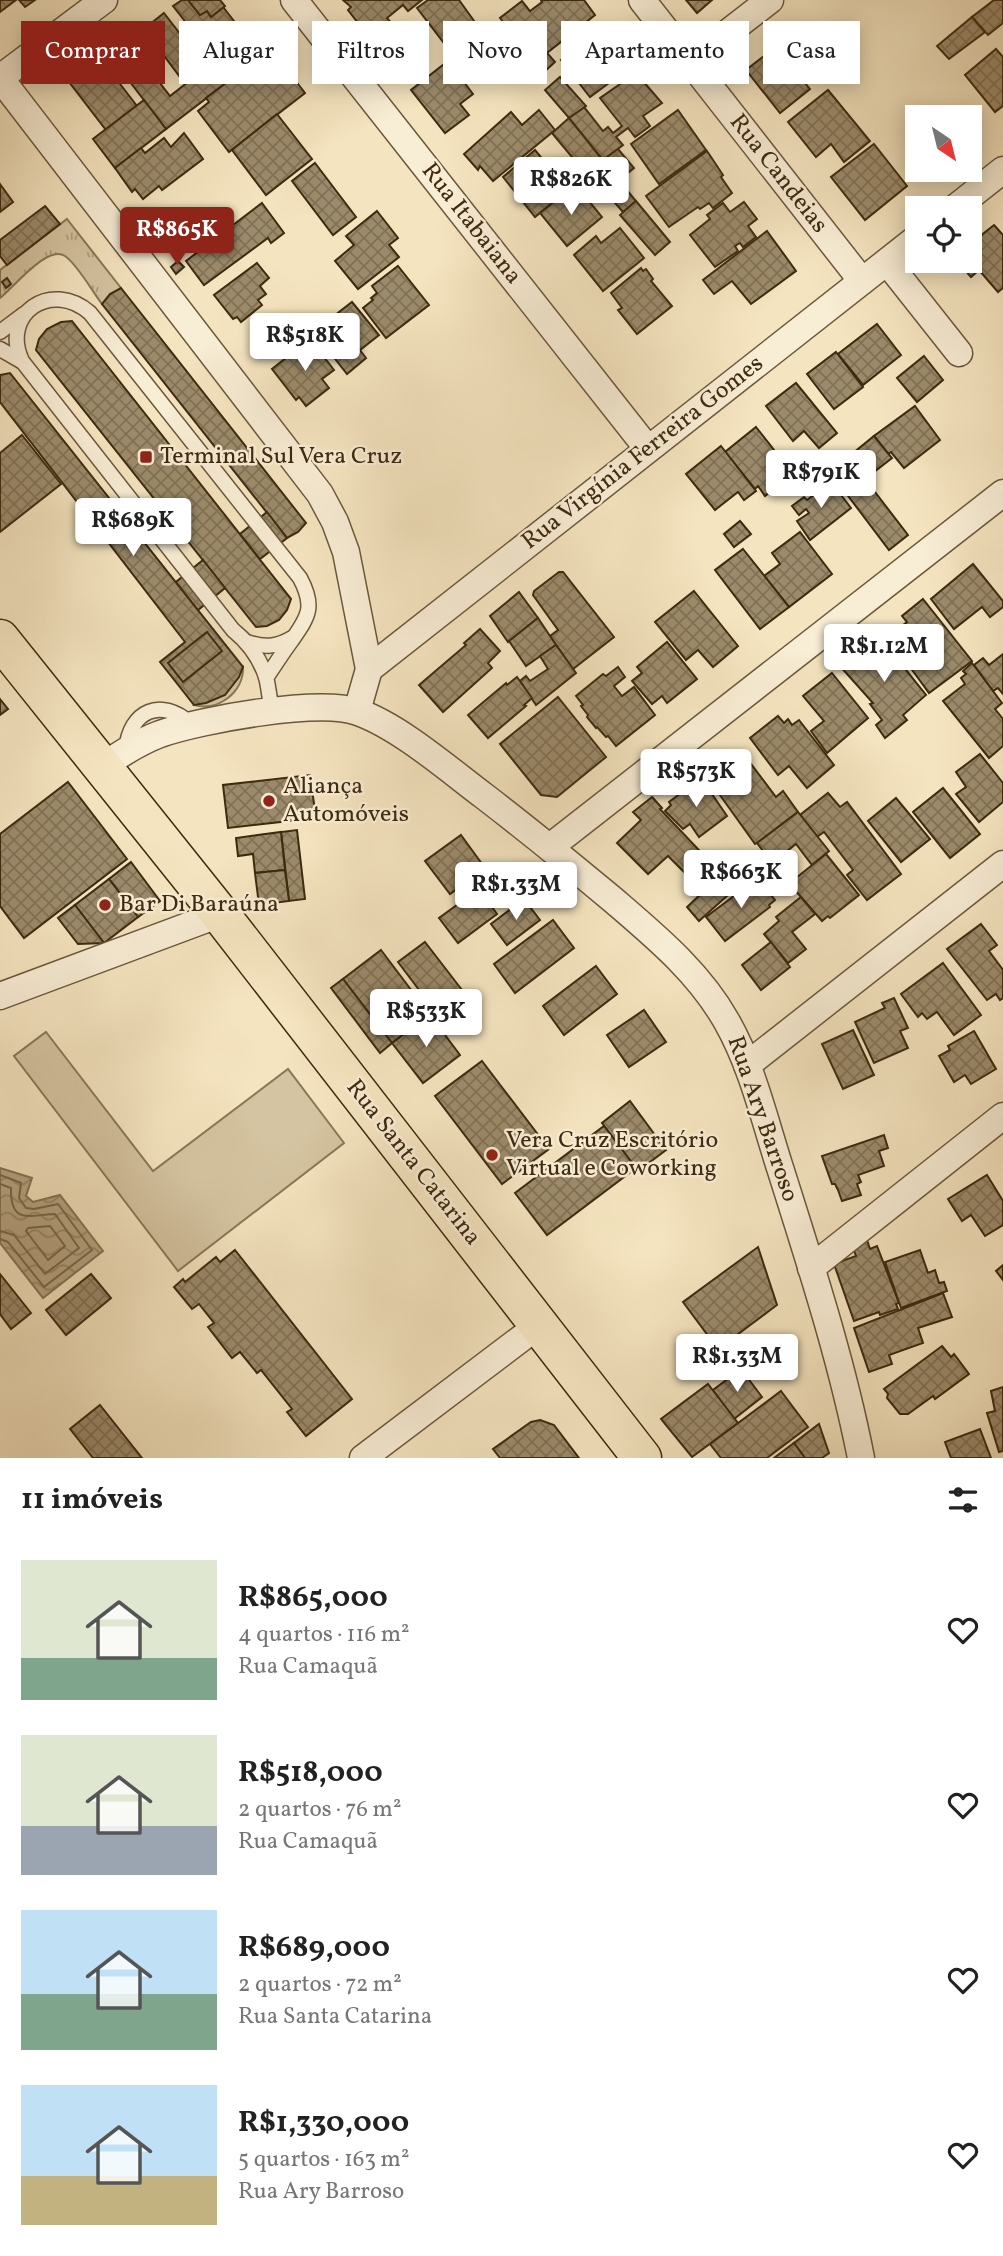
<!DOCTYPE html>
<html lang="pt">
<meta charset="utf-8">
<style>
body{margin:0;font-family:Vollkorn,serif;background:#f2f2f2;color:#222;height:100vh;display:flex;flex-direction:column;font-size:26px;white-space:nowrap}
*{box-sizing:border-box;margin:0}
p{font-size:23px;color:#767676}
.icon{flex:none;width:38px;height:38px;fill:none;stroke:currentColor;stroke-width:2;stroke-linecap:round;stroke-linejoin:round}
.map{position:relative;height:1458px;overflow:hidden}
.drawer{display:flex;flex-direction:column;background:#fff;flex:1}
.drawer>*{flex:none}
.guide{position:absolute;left:21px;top:21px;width:962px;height:63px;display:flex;gap:14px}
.needle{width:46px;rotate:145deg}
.controls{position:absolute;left:905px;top:105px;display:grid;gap:14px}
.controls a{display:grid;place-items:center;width:77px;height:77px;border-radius:0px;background:#fff;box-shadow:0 4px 18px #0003;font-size:35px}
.price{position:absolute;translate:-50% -60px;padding:0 16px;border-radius:7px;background:#fff;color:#222;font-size:23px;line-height:46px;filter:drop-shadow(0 2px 4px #0008)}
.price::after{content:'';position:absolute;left:50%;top:42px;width:21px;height:16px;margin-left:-10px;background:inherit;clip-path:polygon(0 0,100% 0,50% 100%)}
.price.active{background:#8f2418;color:#fff}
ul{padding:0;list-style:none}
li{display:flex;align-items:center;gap:21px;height:175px;padding:0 21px}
li span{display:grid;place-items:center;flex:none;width:196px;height:140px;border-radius:0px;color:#555}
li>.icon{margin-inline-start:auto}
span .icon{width:84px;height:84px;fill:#fffc;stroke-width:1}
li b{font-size:30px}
h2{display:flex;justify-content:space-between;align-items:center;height:84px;padding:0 21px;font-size:30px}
.tag{padding:0 24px;border-radius:0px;background:#fff;box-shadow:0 4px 18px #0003;font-size:24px;line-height:63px}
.tag.active{background:#8f2418;color:#fff}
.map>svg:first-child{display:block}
</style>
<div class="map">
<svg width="1003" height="1458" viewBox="0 0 1003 1458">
<defs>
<pattern id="grass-tufts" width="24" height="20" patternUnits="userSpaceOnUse" patternTransform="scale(1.75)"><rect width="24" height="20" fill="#d5c4a1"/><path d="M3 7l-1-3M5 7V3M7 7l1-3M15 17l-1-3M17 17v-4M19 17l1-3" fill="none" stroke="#ae9f82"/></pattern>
<pattern id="water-waves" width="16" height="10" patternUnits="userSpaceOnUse" patternTransform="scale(1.75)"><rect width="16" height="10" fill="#b6a583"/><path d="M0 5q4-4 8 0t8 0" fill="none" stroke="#95876a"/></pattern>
<pattern id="building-cross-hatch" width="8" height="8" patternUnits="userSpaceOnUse" patternTransform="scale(1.75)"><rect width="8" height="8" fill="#9c8b6b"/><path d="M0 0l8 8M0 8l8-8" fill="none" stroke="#807256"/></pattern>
</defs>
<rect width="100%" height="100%" fill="#f4e4bf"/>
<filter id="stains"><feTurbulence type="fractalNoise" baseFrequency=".00286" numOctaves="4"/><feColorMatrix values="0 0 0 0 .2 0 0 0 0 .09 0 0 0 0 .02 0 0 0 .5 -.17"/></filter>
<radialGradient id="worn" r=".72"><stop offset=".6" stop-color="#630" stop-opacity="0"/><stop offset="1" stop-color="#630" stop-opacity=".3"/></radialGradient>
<g fill="url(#grass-tufts)" stroke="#897758" stroke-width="2">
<path d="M67,219L121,288L102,304C92,291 77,264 65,256C48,244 14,287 0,298V270Z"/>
<path d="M243,667C244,692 218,712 194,705Z"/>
</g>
<path fill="#d5c4a1" stroke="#897758" stroke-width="2" d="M46,1032L153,1171L288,1069L344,1143L178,1271L14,1056Z"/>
<path fill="url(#water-waves)" stroke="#867455" stroke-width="2" d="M0,1168L32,1178L26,1196L33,1202L60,1195L103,1251L43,1298L0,1243Z"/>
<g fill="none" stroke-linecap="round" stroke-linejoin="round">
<g stroke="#7a6849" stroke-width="2">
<path d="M0,1175L21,1183L19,1198L26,1208L34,1209L58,1204L92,1250L44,1287L8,1242L0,1239"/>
<path d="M0,1184L11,1188C10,1227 32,1214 55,1214L79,1248L45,1274L14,1235L0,1231"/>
<path d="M50,1226L65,1246L48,1260L26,1231L28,1228Z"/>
</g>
</g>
<g fill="url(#building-cross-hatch)" stroke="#3d2a0f" stroke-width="2">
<path d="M0,0H16L0,12Z"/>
<path d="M19,0H35L25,7Z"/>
<path d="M182,0H188L200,15L207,11L211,17L223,7L237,25L218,39L226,48L214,58L173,6Z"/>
<path d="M188,0H220L225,6L211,17L207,11L200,15Z"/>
<path d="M343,0H422L408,11L403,5L387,18L394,26L369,45L354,26L358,23L348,10L351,7Z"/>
<path d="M428,0H459L482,32L470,41L468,37L462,42L457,39L447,47L417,8Z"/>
<path d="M541,0H584L595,15L547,53L555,62L543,73L500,18L522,1L530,11L542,2Z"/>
<path d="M686,0H712L697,13Z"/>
<path d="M994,0H1003V23L988,35L972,17Z"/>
<path d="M164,13L204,65L183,81L144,29Z"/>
<path d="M972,17L985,32L949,59L937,46Z"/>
<path d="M803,26L826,56L800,77L810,89L780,113L746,70Z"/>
<path d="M607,28L628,58L625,59L634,72L620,82L617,77L590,97L561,60Z"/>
<path d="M260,32L270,45L264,49L266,52L225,84L213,68Z"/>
<path d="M481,35H485L491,42L482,53L489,62L464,82L447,58Z"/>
<path d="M126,39L170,96L210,65L225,84L166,129L108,53Z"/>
<path d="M271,49L305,93L229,152L198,111L209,102L206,98Z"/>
<path d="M996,49L1003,57V106L995,112L965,75Z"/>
<path d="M100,58L137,106L106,130L69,82Z"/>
<path d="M448,61L473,94L460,104L469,115L445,133L411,90Z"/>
<path d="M636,73L662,103L643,116L650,126L635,137L628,128L616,137L623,145L603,160L569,118L584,107L603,131L608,127L613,133L622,126L600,98Z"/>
<path d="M560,77L586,106L569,118L545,90Z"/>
<path d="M828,90L870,141L844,162L831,144L816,157L788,122Z"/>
<path d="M144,100L166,129L115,168L93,139Z"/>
<path d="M539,110L555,130L493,181L480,166L478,170L464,154L511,112L522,125Z"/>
<path d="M678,110L706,150L659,184L631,144Z"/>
<path d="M277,114L312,159L266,195L232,150Z"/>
<path d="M569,118L603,161L587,175L552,133Z"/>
<path d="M184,133L203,159L162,190L159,186L143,199L135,189L132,192L115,168L141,148L145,153L164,138L171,147Z"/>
<path d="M874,144L907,186L865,220L831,177Z"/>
<path d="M618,149L634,168L619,180L603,160Z"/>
<path d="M535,150L568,190L535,217L503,177Z"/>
<path d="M707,151L723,175L721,177L732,193L713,208L709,203L700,209L698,207L669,227L646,196Z"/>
<path d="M603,161L636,201L623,212L589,173Z"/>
<path d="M315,163L356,217L333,235L292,181Z"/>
<path d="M0,184L13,202L0,212Z"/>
<path d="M580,190L602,217L567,246L540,213L561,196L565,202Z"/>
<path d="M636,201L670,242L655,255L620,215Z"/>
<path d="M744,202L757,219L748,226L756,237L743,247L740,243L735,246L738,251L715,267L690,235L710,219L707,215L723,203L730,212Z"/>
<path d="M262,203L284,233L271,243L268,238L204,285L186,261Z"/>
<path d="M45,206L60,224L7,265L0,256V240Z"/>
<path d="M377,211L398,238L389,245L399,257L358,289L335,261L354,245L346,236Z"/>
<path d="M994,225L1003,235V288L998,292L979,270L971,277L957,261H970V244Z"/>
<path d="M620,228L644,258L603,291L574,255L596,236L601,243Z"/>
<path d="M767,231L796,271L751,304L732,281L714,294L703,280Z"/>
<path d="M178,261L184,267L176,274L171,267Z"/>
<path d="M257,263L269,278L260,286L266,294L258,300L262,305L241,322L237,317L233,319L214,295Z"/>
<path d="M398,266L429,305L386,338L363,308L373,300L371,298L377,293L372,286Z"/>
<path d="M641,268L643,271L646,269L653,279L651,281L672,306L637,334L618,310L622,308L611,293Z"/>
<path d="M7,278L11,284L6,288L2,282Z"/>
<path d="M121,288L306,523L298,532L287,538L102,304L110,294Z"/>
<path d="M352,302L379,335L360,350L334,316Z"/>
<path d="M334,316L366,358L347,374L314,332Z"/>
<path d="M72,321L291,599L287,610L279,620L267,626L256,627L36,350L39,339L47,329L61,322Z"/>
<path d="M877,324L901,355L863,385L838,354Z"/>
<path d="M310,339L334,370L322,379L329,388L306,406L299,397L296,400L272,369Z"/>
<path d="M836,352L863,387L834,409L807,374Z"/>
<path d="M924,356L943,380L917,402L897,378Z"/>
<path d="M10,373L243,667L239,677L225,695L206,703L194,705L160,662L185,642L0,402V375Z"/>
<path d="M796,383L837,433L819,448L804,431L793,441L766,406Z"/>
<path d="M915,406L940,440L904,468L891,452L888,454L874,436Z"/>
<path d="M756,427L793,474L765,496L758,486L755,489L725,452Z"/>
<path d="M22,435L61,484L0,532V453Z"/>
<path d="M874,436L892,458L865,479L908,535L889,550L830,472Z"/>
<path d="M721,446L756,491L744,500L738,492L715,510L686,474Z"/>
<path d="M831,482L851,508L810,540L797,521L809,513L806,509L799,515L792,506L804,497L807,500Z"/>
<path d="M267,512L287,538L260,559L240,534Z"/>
<path d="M740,521L751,534L734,547L724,534Z"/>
<path d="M800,532L832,574L789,607L764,576L780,564L772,553Z"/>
<path d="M743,549L789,607L760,629L715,570Z"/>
<path d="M203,560L225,588L198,610L176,582Z"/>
<path d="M973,564L1003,601V607L990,617L982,607L954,629L931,599Z"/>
<path d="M559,572H563L614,637L573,669L550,636L558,630L533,595L534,591Z"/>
<path d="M694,591L738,646L713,667L698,650L686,660L655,622Z"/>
<path d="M519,592L538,618L508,642L490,616Z"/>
<path d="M923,599L972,661L929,693L910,667L920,658L898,629L907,622L902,616Z"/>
<path d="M538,618L556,645L526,666L509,641Z"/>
<path d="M480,629L500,651L488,663L492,668L443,712L419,685L466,645L464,643Z"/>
<path d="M207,632L222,651L183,682L168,663Z"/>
<path d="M878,635L926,695L903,715L907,720L885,738L876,725L882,720L870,704L873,703L840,666Z"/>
<path d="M667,642L697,679L667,703L662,696L652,704L632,681L642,673L637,667Z"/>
<path d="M556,645L576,673L536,705L520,681L526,676L530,681L548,669L540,656Z"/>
<path d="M1003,654V694L998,688L993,691L974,665L983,658L989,665Z"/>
<path d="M972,663L1002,703L995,709L1003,719V746L989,758L943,701L965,684L961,678L966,674L963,671Z"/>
<path d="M618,667L625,677L614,686L622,696L634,687L655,715L616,746L608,736L606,737L597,727L596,728L587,717L588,715L581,706L583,705L576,696L603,674L606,676Z"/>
<path d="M832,673L868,718L827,753L811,731L824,721L803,696Z"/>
<path d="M517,677L532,698L524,705L526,706L488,738L468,715L506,683L507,685Z"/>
<path d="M558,697L606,757L557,797L541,795L500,744Z"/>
<path d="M0,699L8,709L0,715Z"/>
<path d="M778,716L784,723L788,719L792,725L799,720L834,765L807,788L789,766L778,775L750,738Z"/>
<path d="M980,754L1003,783V802L979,822L956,794L966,787L956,772Z"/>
<path d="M745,756L776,797L783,791L798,812L757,843L755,844L712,784Z"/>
<path d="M310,775L316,818L228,828L223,785Z"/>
<path d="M701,778L727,816L699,837L690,824L683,829L665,811L671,805L669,802Z"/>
<path d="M68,782L127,859L24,938L0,906V834Z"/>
<path d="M943,788L980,834L950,858L913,812Z"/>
<path d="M828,793L840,807L847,802L901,874L867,900L847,875L853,870L824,832L817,837L800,815Z"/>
<path d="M652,797L662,808L660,809L714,866L696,884L668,856L648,874L617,843L641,820L633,812Z"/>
<path d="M896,798L930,839L901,862L868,821Z"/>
<path d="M798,812L829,851L812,865L796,844L772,863L757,843Z"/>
<path d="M297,830L305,899L289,901L281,832Z"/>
<path d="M281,832L285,870L255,873L253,854L238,856L236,838Z"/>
<path d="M461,835L485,868L450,894L425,861Z"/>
<path d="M826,854L859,895L830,918L828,916L822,921L787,881L793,875L796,878Z"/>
<path d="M131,862L160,901L138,917L109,879Z"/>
<path d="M285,870L289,901L259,905L255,873Z"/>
<path d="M758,878L775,900L769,905L770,907L725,941L706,917Z"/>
<path d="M109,879L138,917L104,943L75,905Z"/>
<path d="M722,884L728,895L699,921L687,907L704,891L708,895L711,894Z"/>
<path d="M479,889L497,914L458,943L439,918Z"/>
<path d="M801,897L815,914L792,932L806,949L788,963L764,934L779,921L776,917Z"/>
<path d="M524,899L540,920L507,945L491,924Z"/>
<path d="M75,905L104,943L78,944L58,918Z"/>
<path d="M553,920L574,948L515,993L494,964Z"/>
<path d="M981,924L997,945L989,951L1003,970V998L1000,1000L996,994L987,1000L947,949Z"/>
<path d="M425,942L462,990L435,1011L398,962Z"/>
<path d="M771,942L790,967L761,990L742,965Z"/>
<path d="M381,950L430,1015L392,1043L343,979Z"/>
<path d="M943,963L981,1015L954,1035L937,1012L927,1019L922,1013L918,1017L901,994Z"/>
<path d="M596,966L617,994L564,1035L543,1006Z"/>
<path d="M343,979L392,1043L380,1053L331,988Z"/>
<path d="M894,998L908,1028L900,1031L908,1048L874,1063L855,1022L885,1008L882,1003Z"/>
<path d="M644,1010L666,1042L629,1067L607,1035Z"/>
<path d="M430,1015L460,1055L423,1083L392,1043Z"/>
<path d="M853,1030L874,1075L843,1089L822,1044Z"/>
<path d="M974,1031L996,1069L971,1084L965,1075L954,1082L939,1056L950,1050L948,1046Z"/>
<path d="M482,1061L549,1149L502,1184L435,1096Z"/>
<path d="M630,1101L666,1150L638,1171L602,1123Z"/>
<path d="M604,1126L636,1168L547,1235L515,1193Z"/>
<path d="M884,1135L888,1148L879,1151L884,1166L858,1175L861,1182L857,1184L861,1195L842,1201L838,1190L835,1184H832L822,1156Z"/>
<path d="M987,1175L1003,1201V1225L985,1236L971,1215L962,1221L948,1199Z"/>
<path d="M867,1240L870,1249L877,1246L899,1303L896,1304L898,1309L880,1315L879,1312L854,1321L834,1264L856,1256L852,1245Z"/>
<path d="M758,1247L777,1305L718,1349L683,1302Z"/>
<path d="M235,1250L352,1399L306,1436L287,1412L292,1409L261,1370L257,1373L240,1352L232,1358L208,1327L214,1323L199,1304L192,1309L174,1287L183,1279L185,1282L216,1257L220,1262Z"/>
<path d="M920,1250L928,1273L935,1270L939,1283L944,1282L947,1291L901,1308L885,1262Z"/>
<path d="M1003,1265V1280L996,1271Z"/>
<path d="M0,1274L31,1313L11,1329L0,1314Z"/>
<path d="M91,1274L111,1298L66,1335L46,1310Z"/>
<path d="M943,1293L952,1317L918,1328L923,1343L889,1355L892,1364L869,1372L854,1328Z"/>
<path d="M942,1346L951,1357L954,1354L969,1374L935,1399L933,1396L908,1414H900L887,1398L888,1394L884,1389Z"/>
<path d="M741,1369L762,1397L734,1419L713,1390Z"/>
<path d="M708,1384L738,1423L692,1457L661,1419Z"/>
<path d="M1003,1387V1451L999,1452L987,1413L995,1411L991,1391Z"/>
<path d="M781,1391L808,1427L767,1458H721L710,1444Z"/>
<path d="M100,1405L142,1458H93L70,1429Z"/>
<path d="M540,1420L554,1425L579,1458H500L493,1449L531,1422Z"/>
<path d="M819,1424L829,1453L822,1458H805L794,1443Z"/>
<path d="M980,1429L991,1458H951L945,1442Z"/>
<path d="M794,1443L805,1458H774Z"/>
</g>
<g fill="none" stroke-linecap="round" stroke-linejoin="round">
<defs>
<g id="lane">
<path d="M0,332L24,314"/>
<path d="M0,349L21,361"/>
<path d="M247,642C264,648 277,647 292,638"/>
<path d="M266,678C275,665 283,652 292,640C309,616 315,606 300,578L90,313C51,279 0,314 22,361L233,630C248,642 260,659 266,677C269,688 269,700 273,712"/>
<path d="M126,750C130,710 161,697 191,724"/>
</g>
<g id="street">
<path d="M294,0L648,449"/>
<path d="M642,0L862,281"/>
<path d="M690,62L770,0"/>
<path d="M0,78L320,494L335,522L346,552L369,669L357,711"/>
<path d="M0,78L104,0"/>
<path d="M955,208L1003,170"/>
<path d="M887,262L959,353"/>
<path d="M369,669L917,238"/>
<path d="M102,767C120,754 139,742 160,734C200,720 319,698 358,712C400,727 448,769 484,796C527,829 570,864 612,899C655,936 699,972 727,1022C753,1068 765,1122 781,1171C811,1266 842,1361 861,1458"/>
<path d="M550,847L1003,493"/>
<path d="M0,996L220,914"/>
<path d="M747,1065L1003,864"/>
<path d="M811,1268L1003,1116"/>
<path d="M363,1458L539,1325"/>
</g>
<path id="primary" d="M0,639L220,914L642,1458"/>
</defs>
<use href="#lane" stroke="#6b583b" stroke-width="17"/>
<use href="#street" stroke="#6b583b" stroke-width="29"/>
<use href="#primary" stroke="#3d2a0f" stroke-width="41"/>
<use href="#lane" stroke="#f8edd5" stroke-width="14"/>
<use href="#street" stroke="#f8edd5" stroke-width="26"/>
<use href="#primary" stroke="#f4e4bf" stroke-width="38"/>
</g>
<g fill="#8f2418" stroke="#f8edd5" stroke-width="2.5">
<rect x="139" y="450" width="14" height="14" rx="3.5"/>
<circle cx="269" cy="801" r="7"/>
<circle cx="105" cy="905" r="7"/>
<circle cx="492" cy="1155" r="7"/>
</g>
<g text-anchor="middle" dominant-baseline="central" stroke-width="5" stroke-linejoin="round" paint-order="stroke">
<g font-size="24" fill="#3d2a0f" stroke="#f8edd5">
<text transform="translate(778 174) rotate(52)">Rua Candeias</text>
<text transform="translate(471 224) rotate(52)">Rua Itabaiana</text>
<text transform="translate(643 453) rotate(-38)">Rua Virgínia Ferreira Gomes</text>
<text transform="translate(762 1119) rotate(71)">Rua Ary Barroso</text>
<text transform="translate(413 1163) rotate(52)">Rua Santa Catarina</text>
</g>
<g font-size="24" fill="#3d2a0f" stroke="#f8edd5" text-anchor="start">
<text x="160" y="457">Terminal Sul Vera Cruz</text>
<text x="283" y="787">Aliança<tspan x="283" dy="28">Automóveis</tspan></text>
<text x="119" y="905">Bar Di Baraúna</text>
<text x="506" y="1141">Vera Cruz Escritório<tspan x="506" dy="28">Virtual e Coworking</tspan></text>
</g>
</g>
<rect width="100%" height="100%" filter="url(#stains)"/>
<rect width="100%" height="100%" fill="url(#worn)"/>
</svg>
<div class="controls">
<a><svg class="needle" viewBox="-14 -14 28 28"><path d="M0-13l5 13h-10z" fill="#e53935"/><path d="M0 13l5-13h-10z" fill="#767676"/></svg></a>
<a><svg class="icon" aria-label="locate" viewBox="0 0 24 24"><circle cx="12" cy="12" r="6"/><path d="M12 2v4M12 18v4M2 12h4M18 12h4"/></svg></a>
</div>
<b class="price" style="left:571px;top:217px">R$826K</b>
<b class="price active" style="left:177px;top:267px">R$865K</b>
<b class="price" style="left:305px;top:373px">R$518K</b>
<b class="price" style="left:821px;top:510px">R$791K</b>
<b class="price" style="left:133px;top:558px">R$689K</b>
<b class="price" style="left:884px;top:684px">R$1.12M</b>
<b class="price" style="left:696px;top:809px">R$573K</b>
<b class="price" style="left:741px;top:910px">R$663K</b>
<b class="price" style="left:516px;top:922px">R$1.33M</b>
<b class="price" style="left:426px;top:1049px">R$533K</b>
<b class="price" style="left:737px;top:1394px">R$1.33M</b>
<div class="guide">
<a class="tag active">Comprar</a>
<a class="tag">Alugar</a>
<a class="tag">Filtros</a>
<a class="tag">Novo</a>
<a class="tag">Apartamento</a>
<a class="tag">Casa</a>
</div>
</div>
<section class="drawer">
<h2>11 imóveis<svg class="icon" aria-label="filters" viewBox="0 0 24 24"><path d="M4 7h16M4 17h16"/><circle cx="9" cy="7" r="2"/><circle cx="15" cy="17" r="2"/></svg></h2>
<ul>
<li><span style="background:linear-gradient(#dfe7d0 70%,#7fa58c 0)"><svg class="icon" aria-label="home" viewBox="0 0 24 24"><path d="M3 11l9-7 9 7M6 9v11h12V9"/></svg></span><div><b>R$865,000</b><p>4 quartos · 116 m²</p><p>Rua Camaquã</p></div><svg class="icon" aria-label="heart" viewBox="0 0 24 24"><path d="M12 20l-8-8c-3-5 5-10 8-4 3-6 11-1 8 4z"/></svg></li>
<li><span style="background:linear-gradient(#dfe7d0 65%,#9aa5b1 0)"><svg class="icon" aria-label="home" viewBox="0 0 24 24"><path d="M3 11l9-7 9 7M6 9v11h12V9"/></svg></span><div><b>R$518,000</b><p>2 quartos · 76 m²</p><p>Rua Camaquã</p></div><svg class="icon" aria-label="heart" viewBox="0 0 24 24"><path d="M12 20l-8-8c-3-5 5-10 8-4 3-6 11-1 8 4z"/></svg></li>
<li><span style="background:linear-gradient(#bfe0f5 60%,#7fa58c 0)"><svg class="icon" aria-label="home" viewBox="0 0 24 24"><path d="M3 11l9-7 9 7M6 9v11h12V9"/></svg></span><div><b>R$689,000</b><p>2 quartos · 72 m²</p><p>Rua Santa Catarina</p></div><svg class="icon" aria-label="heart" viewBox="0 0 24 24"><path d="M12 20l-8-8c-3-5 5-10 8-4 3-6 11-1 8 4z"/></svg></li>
<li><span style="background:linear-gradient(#bfe0f5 65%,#c2b280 0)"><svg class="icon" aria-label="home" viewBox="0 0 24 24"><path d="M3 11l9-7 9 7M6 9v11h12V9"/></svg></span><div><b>R$1,330,000</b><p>5 quartos · 163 m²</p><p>Rua Ary Barroso</p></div><svg class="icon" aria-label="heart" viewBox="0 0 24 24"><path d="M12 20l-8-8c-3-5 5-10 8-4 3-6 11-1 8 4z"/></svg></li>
</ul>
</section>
